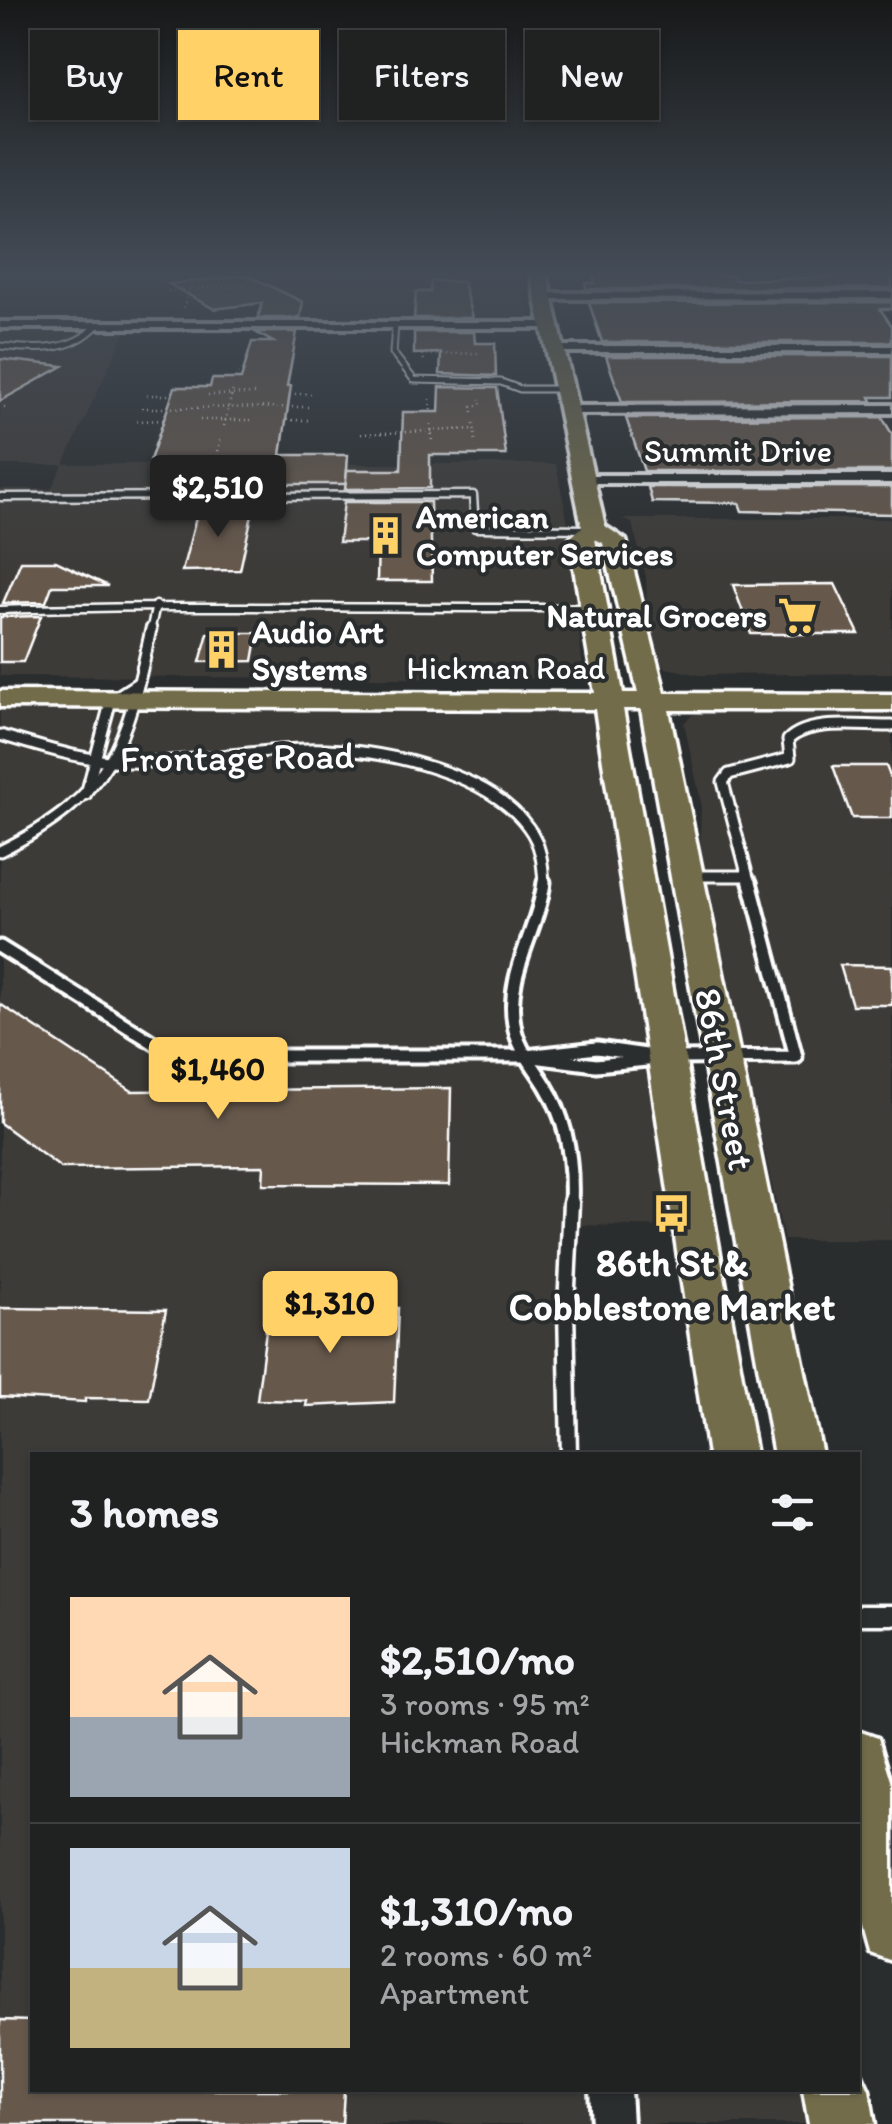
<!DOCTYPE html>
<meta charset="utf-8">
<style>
body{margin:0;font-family:Itim,sans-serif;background:#282a2a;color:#f1f3f6;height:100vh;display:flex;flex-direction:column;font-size:38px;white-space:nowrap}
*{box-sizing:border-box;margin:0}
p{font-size:32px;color:#a2a4a5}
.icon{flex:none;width:55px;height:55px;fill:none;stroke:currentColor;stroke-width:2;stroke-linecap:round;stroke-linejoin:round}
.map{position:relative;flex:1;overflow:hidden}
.side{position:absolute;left:30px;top:1452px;width:830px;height:640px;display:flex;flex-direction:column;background:#202222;border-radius:0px;box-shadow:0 2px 8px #0004,0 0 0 2px #3d3f40}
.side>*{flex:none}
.banner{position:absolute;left:30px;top:30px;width:832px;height:90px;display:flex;gap:20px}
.price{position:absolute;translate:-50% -85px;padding:0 22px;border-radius:10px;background:#ffd166;color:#111;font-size:32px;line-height:65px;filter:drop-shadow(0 2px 5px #0008)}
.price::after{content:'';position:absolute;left:50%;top:60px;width:30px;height:22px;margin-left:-15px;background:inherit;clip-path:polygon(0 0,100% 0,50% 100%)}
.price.selected{background:#222;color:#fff}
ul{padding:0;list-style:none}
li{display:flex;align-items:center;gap:30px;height:250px;padding:0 40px}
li+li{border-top:2px solid #3d3f40}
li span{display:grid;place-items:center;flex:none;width:280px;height:200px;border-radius:0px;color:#555}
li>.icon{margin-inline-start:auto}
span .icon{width:120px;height:120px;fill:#fffc;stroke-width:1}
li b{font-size:42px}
h2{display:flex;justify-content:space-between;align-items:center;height:120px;padding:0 40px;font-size:42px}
.tag{padding:0 35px;border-radius:0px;background:#202222;box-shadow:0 2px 8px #0004,0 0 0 2px #3d3f40;font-size:35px;line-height:90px}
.tag.selected{background:#ffd166;color:#111}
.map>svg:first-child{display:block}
</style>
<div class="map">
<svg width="892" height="2124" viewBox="0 0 892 2124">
<rect width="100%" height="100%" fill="#2a2d2e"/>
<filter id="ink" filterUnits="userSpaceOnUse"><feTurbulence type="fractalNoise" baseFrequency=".01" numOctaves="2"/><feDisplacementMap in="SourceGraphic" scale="20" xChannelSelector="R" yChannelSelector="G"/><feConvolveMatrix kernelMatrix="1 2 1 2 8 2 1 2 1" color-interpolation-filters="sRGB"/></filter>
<g filter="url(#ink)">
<g fill="#3c3a37">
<path d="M272,274H520L530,318L514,322H258Z"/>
<path d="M0,328H127L64,464H556L576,563L575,597L583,669L569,676L545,679L0,676V489H51L63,465H0Z"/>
<path d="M621,519H892V673L700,675L666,668L657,660L647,620L646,577L632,523Z"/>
<path d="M0,699L608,704L695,1227L568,1225L569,1455H32V2090H836L842,2124H0Z"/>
<path d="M892,708V1240H784L700,860L701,802L684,723L692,715L718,709Z"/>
</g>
<g fill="#66584c" stroke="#fff" stroke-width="2.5">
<path d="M687,274L733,276L735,280L892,275V288L586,289L585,283H595L593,275Z"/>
<path d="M247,275L303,302L300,318H258L262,303L214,309L169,284Z"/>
<path d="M431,281L463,282L472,318H414L416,292H430Z"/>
<path d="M892,302V309H880L892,326V342H602L589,303Z"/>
<path d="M255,332H297L287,386H291L281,455H348L346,484H252L258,460H150L175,387H210L212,379H241L252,342H273Z"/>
<path d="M414,332H474L475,343H495L496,376L440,374L441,353L414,354Z"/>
<path d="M606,356H892V397H870L872,401L622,402Z"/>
<path d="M0,359L63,366L0,401Z"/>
<path d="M440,387L497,388L506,455H430V488L345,489L347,470H401L403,412H439Z"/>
<path d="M882,417L892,434V471H644L626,418Z"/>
<path d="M648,487H892V514L742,511L739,503L652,502Z"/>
<path d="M344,502H430L432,581H377L378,542H339Z"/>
<path d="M198,510H253L240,570L182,571Z"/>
<path d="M21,561H56L108,586H52L46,602L3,603Z"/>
<path d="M835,584L859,634H751L733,585Z"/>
<path d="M41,616L23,662H0V617Z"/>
<path d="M208,633H258L253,661L200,662Z"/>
<path d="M833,766H886L892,781V818H852Z"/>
<path d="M840,965L892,966V1005H852Z"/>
<path d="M0,1004L132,1091L451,1088L449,1185L263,1184L264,1166L61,1168L0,1123Z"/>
<path d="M269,1307L398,1308L394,1402L306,1406L307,1401L257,1400Z"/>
<path d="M0,1308L166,1310L149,1399L85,1398V1402L0,1397Z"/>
<path d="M0,2020L32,2021V2090H344L342,2124H0Z"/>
</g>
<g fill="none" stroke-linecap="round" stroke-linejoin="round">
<defs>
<g id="service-far5">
<path d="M395,325L393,353L414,380L501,382L520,389H562"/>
<path d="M0,346C34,350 72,353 97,325"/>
</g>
<g id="service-far4">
<path d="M0,497L473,495L475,528L594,529"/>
<path d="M0,610C198,604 397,609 595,608"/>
<path d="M150,632L156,605"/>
</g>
<g id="service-far3">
<path d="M0,735C42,747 82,761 127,762C193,764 259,747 326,749C388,751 490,774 528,827C541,844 543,864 544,885"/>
<path d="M86,794L111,700L139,682"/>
<path d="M0,851C112,795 126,746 151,629"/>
<path d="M691,876H747"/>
<path d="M750,885L723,782L729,774L790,758L788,740C810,718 863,727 892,726"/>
</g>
<g id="service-far2">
<path d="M544,882C538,931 505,974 514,1024C517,1048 534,1066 546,1086C568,1122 573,1164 571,1205"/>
<path d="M0,947L175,1056H526"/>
<path d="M597,1048L667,1058L596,1065L526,1056Z"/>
<path d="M670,1058L796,1057L750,882"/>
</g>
<path id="service-far1" d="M569,1455L566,1308L571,1202"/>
<path id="service" d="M858,1615H892"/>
<g id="minor">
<path d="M892,292V298L544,299L539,296L544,293Z"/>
<path d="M0,322H551L556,325L551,328H0Z"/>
<path d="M892,346V352H553L548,349L553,346Z"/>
<path d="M892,405V413L567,414L561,410L567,406Z"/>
<path d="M892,475V483H584L578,479L584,475Z"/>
<path d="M590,2090H630L632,2124H592Z"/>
</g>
<g id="primary">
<path d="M531,274H547L605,526L626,540L665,693L892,694V710H669L822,1455H774L641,709H623L756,1455H708L595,709L0,707V691L595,693L569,539L582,527ZM595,539L603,543L638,693H623Z"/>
<path d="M858,1731L878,1738L892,1784V1961L870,1953L858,1910Z"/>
<path d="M858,2066L869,2090L875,2124H809L803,2090H858Z"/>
</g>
</defs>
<use href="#service-far5" stroke="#fff" stroke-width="9"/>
<use href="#service-far4" stroke="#fff" stroke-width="11"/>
<use href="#service-far3" stroke="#fff" stroke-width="15"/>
<use href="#service-far2" stroke="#fff" stroke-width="19"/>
<use href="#service-far1" stroke="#fff" stroke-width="21"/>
<use href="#service" stroke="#fff" stroke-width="25"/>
<use href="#minor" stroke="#fff" stroke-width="8"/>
<use href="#primary" stroke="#fff" stroke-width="7"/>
<g stroke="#fff" stroke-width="2.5" stroke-dasharray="1 4" stroke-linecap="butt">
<path d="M221,274L225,276"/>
<path d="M168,291L245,286L242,285"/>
<path d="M183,308L196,274"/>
<path d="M424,360L422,355L481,353"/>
<path d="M236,379L238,370"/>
<path d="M290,394H313"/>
<path d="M147,395H173"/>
<path d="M208,395L256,394"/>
<path d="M430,399L431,412"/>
<path d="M4,407L13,408"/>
<path d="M142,408L311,407"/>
<path d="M473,412L472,407L481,405L480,399"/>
<path d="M200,420H252"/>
<path d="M287,420H310"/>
<path d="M137,421L164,420"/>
<path d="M431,424L432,443"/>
<path d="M474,424L476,443"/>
<path d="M224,426L233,389"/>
<path d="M361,434L475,429"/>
<path d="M218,451L221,437"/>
</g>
<use href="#service-far5" stroke="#2a2d2e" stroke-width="5"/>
<use href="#service-far4" stroke="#2a2d2e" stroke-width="6"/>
<use href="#service-far3" stroke="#2a2d2e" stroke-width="9"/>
<use href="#service-far2" stroke="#2a2d2e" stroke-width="11"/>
<use href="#service-far1" stroke="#2a2d2e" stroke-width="14"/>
<use href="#service" stroke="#2a2d2e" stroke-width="18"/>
<use href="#minor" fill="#2a2d2e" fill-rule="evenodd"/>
<use href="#primary" fill="#726c4b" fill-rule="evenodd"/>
</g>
</g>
<linearGradient id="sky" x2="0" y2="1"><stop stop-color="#171919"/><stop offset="0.48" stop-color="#444c57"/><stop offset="1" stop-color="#444c57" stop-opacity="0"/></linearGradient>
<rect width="892" height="571" fill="url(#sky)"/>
<defs>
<symbol id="building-bare" viewBox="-9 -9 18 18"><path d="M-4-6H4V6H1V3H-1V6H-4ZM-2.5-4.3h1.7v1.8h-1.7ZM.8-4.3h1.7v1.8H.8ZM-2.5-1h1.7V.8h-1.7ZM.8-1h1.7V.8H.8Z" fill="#ffd166" stroke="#2a2d2e" stroke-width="2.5" paint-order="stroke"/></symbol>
<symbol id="supermarket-bare" viewBox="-9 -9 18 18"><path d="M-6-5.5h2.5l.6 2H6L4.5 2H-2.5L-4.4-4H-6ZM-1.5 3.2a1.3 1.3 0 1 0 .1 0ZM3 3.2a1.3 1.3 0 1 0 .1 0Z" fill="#ffd166" stroke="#2a2d2e" stroke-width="2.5" paint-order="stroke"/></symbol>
<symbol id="bus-bare" viewBox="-9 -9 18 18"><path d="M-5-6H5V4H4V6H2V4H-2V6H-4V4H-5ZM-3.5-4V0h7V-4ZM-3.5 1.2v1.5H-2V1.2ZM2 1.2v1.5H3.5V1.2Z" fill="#ffd166" stroke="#2a2d2e" stroke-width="2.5" paint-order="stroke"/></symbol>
</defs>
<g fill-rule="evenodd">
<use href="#building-bare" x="358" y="508" width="55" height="55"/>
<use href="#supermarket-bare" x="770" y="588" width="55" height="55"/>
<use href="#building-bare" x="194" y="622" width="55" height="55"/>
<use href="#bus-bare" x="644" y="1186" width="55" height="55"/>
</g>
<g text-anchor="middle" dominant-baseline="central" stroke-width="8" stroke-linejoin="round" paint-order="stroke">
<g font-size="32" fill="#fff" stroke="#2a2d2e">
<text x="738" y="451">Summit Drive</text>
<text x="506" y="668">Hickman Road</text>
</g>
<g font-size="32" font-weight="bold" fill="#fff" stroke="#2a2d2e" text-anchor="start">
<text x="416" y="517">American<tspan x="416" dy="37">Computer Services</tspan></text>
<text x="767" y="616" text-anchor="end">Natural Grocers</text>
<text x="252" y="632">Audio Art<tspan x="252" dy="37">Systems</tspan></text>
</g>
<g font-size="38" fill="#fff" stroke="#2a2d2e">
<text transform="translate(237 757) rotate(-1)">Frontage Road</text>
<text transform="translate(725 1079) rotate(79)">86th Street</text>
</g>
<g font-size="38" font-weight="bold" fill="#fff" stroke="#2a2d2e">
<text x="672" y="1263">86th St &amp;<tspan x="672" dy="44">Cobblestone Market</tspan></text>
</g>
</g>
</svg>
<b class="price selected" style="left:218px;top:540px">$2,510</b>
<b class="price" style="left:218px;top:1122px">$1,460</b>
<b class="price" style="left:330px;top:1356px">$1,310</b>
<div class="banner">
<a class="tag">Buy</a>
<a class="tag selected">Rent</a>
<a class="tag">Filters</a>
<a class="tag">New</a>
</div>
<section class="side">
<h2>3 homes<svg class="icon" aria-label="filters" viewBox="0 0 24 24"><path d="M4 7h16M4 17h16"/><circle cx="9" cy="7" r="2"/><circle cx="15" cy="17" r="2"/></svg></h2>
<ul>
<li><span style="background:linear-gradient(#ffd9b3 60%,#9aa5b1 0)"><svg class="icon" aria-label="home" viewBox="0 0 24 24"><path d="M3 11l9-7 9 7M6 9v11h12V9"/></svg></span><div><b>$2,510/mo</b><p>3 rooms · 95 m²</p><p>Hickman Road</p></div></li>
<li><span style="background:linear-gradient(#c9d6e8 60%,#c2b280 0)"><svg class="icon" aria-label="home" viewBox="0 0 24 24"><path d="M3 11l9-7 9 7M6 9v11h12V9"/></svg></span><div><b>$1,310/mo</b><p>2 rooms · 60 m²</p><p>Apartment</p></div></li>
</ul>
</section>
</div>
